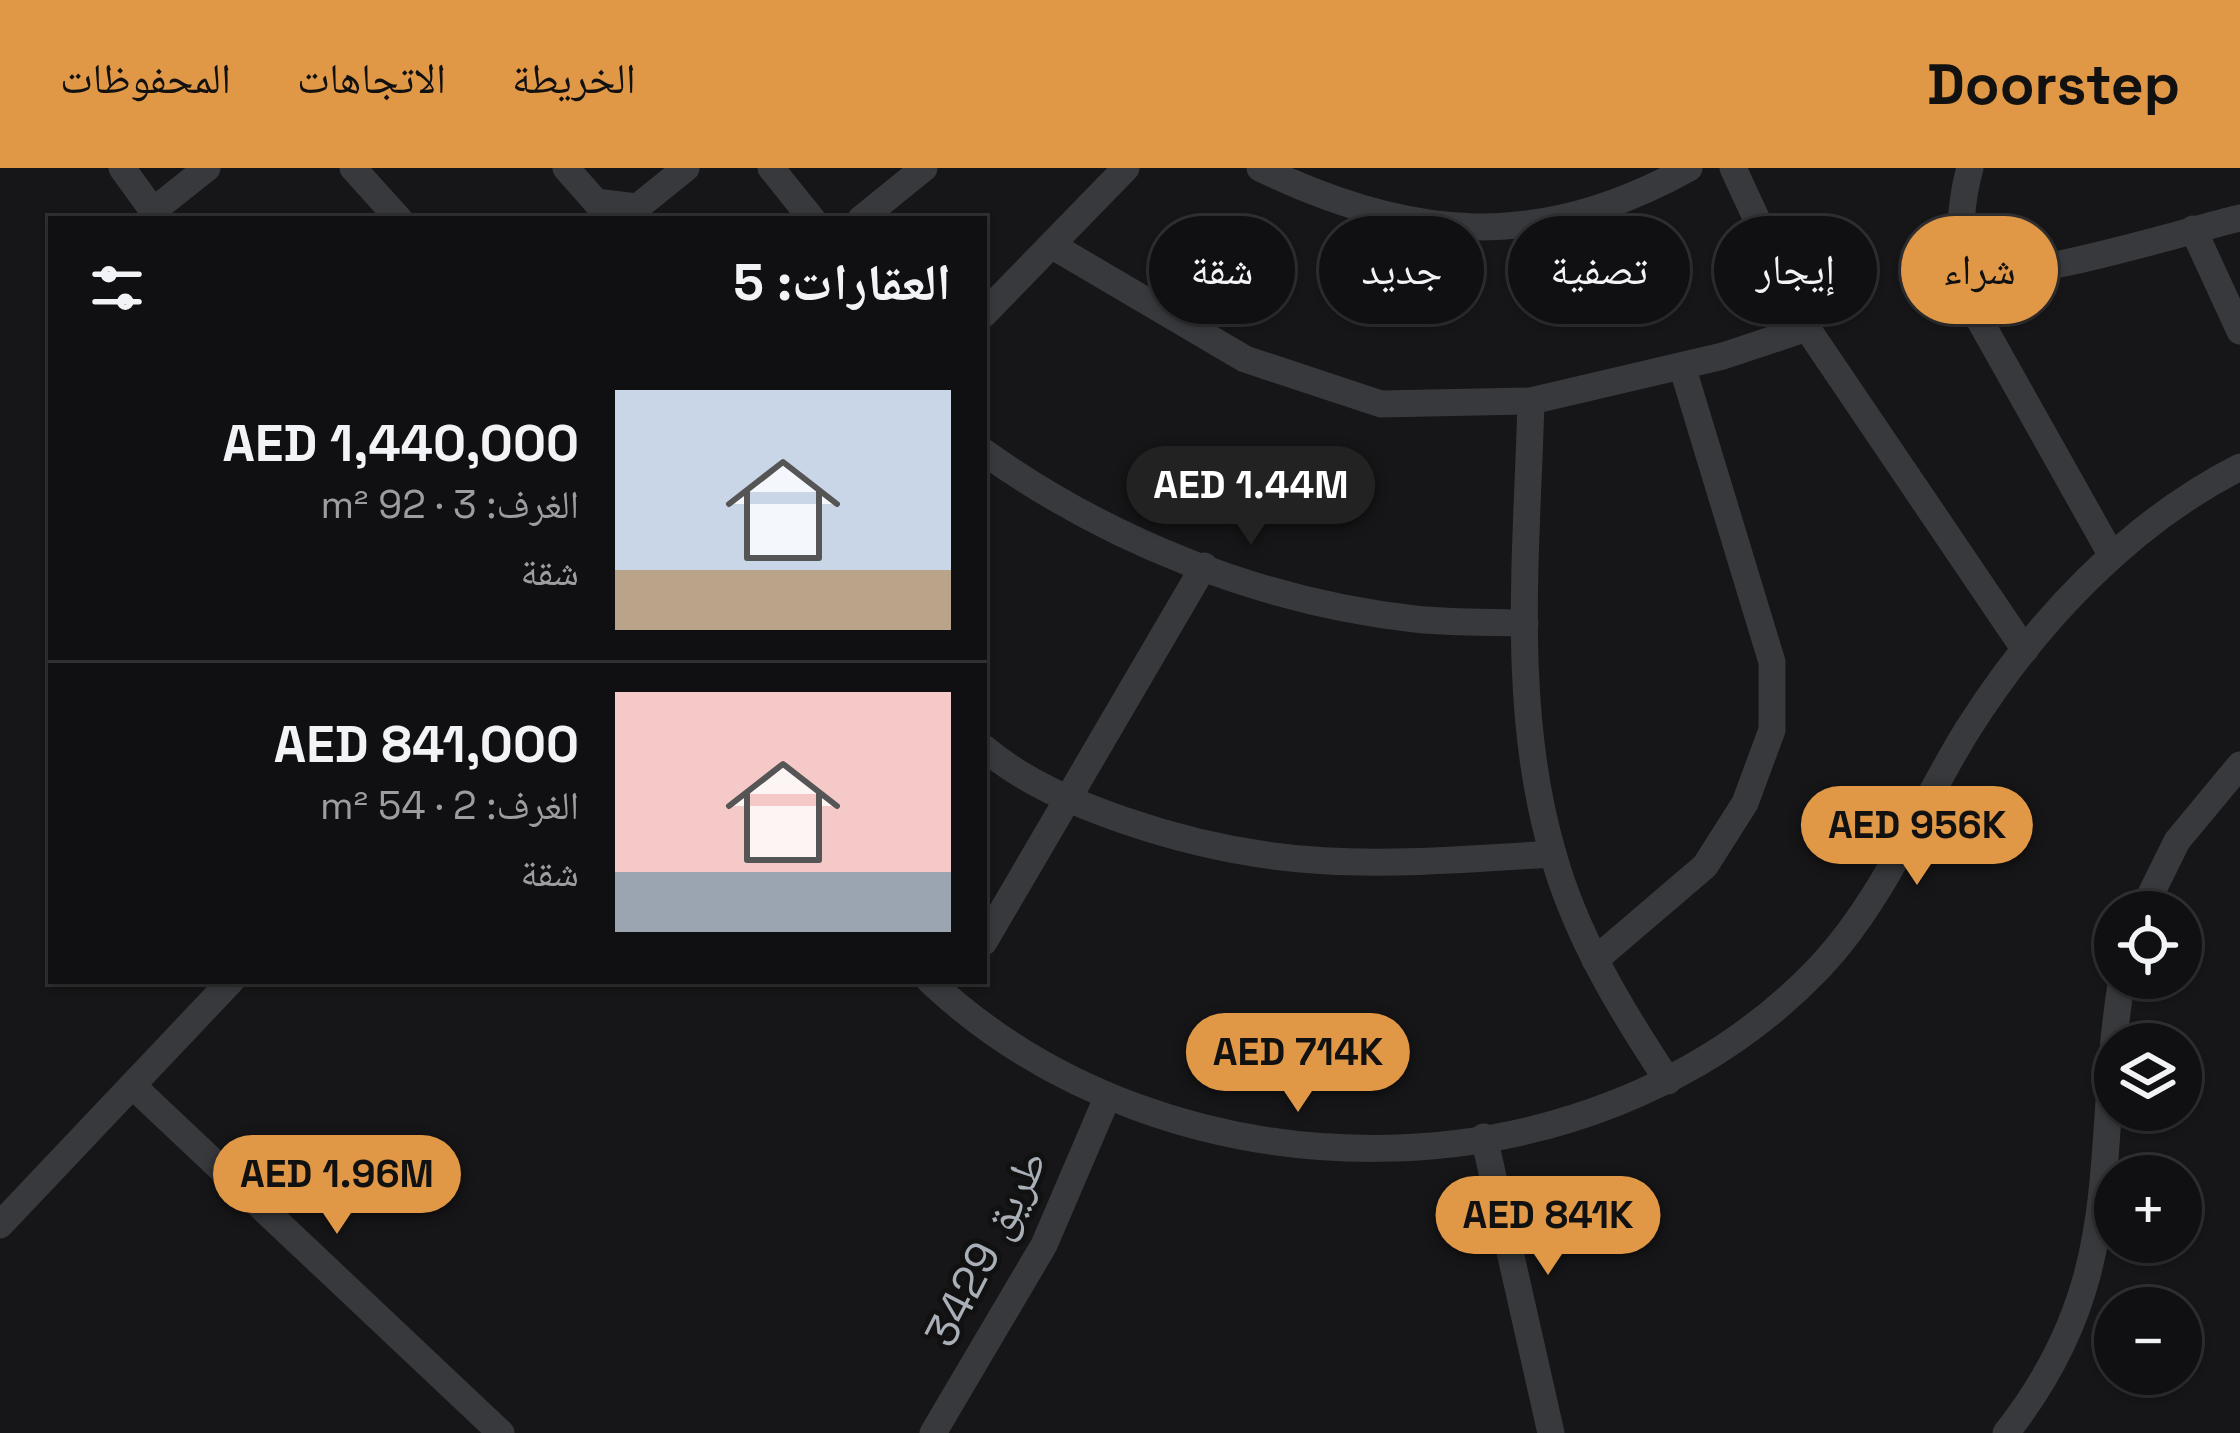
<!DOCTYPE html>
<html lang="ar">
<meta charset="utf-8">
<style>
body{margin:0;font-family:"Space Grotesk","Noto Naskh Arabic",sans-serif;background:#1e1e20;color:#f1f3f6;direction:rtl;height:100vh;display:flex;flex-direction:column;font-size:45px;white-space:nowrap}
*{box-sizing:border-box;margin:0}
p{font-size:39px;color:#9c9d9f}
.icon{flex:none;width:66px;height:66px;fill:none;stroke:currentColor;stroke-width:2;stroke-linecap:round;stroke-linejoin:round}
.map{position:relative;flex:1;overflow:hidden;direction:ltr}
.panel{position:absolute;left:48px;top:48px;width:939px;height:768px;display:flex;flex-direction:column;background:#101012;border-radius:0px;box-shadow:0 3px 9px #0004,0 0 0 3px #303032;direction:rtl}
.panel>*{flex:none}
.banner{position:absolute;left:1023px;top:48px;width:1035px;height:108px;direction:rtl;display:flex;gap:24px}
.fabs{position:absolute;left:2094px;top:723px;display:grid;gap:24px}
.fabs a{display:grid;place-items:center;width:108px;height:108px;border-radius:50%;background:#101012;box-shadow:0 3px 9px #0004,0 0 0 3px #303032;font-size:60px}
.price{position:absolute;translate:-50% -102px;padding:0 27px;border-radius:42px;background:#e09746;color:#111;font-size:39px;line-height:78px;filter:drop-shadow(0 3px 6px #0008)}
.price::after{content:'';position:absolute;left:50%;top:72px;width:36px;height:27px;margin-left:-18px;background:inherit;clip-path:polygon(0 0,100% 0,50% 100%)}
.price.current{background:#222;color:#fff}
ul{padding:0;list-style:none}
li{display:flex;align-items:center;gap:36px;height:300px;padding:0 36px}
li+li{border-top:3px solid #303032}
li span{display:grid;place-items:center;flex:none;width:336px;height:240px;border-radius:0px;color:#555}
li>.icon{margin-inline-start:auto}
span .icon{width:144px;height:144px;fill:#fffc;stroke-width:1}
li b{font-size:51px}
h2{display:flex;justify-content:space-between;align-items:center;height:144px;padding:0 36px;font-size:51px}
.tag{padding:0 42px;border-radius:54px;background:#101012;box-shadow:0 3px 9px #0004,0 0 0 3px #303032;font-size:42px;line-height:108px}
.tag.current{background:#e09746;color:#111}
header{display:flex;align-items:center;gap:72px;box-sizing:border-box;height:168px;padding:0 60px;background:#e09746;color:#111}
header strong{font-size:57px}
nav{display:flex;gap:66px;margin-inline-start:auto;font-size:42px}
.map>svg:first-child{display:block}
</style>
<header>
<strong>Doorstep</strong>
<nav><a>الخريطة</a><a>الاتجاهات</a><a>المحفوظات</a></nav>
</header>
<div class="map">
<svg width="2240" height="1265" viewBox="0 0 2240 1265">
<rect width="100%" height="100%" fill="#161618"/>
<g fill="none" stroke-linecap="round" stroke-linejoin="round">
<g stroke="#37393c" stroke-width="27">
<path d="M122,0L159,51"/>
<path d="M353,0L399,51"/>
<path d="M566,0L596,34L636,39"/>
<path d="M771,0L812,51"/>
<path d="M1260,0C1411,73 1539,84 1689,0"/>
<path d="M1733,0L1807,160L2025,482"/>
<path d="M1970,0C1964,21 1953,82 1970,99C1995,124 2199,59 2240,50"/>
<path d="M153,43L207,0"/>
<path d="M624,50L686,0"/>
<path d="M861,51L924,0"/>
<path d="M2193,61L2240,163"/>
<path d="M1053,78L1245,191L1381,236L1531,233L1723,188L1807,160"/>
<path d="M1970,100V135L2112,388"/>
<path d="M984,146L1126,0"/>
<path d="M1531,233C1527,383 1510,539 1553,686C1576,768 1621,842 1668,913"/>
<path d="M984,284C1109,373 1261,434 1415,451C1451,455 1488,454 1525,455"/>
<path d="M984,580C1026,615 1072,634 1123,652C1282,707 1389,696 1553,686"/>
<path d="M2142,744L2177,673L2240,597"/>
<path d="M984,774L1204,398"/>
<path d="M1595,792L1705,698L1745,635L1772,562V494L1682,198"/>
<path d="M930,813C1168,1037 1590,1040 1820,799C1885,730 1918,641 1968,561C2035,455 2128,356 2240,299"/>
<path d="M133,918L501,1265"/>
<path d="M1484,969L1551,1265"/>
<path d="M0,1057L231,813"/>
<path d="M933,1265L1044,1077L1107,930"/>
<path d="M2006,1265C2129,1109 2093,988 2122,810"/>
</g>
</g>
<g text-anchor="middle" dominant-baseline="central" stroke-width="10" stroke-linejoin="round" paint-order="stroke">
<g font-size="45" fill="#a9afb6" stroke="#111112">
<text transform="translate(986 1080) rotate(-63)">طريق 3429</text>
</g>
</g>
</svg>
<div class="fabs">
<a><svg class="icon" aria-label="locate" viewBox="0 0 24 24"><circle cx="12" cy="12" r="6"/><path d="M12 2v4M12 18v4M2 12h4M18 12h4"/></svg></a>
<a><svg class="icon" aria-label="layers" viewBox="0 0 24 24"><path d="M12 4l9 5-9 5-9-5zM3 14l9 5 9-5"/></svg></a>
<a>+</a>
<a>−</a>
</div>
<b class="price current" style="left:1251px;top:380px">AED 1.44M</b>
<b class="price" style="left:1917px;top:720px">AED 956K</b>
<b class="price" style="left:1298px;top:947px">AED 714K</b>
<b class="price" style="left:337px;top:1069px">AED 1.96M</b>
<b class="price" style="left:1548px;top:1110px">AED 841K</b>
<div class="banner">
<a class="tag current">شراء</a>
<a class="tag">إيجار</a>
<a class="tag">تصفية</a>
<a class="tag">جديد</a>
<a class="tag">شقة</a>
</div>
<section class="panel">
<h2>العقارات: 5<svg class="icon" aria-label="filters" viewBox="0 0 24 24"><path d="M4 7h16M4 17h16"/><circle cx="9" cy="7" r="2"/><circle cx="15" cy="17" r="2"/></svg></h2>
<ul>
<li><span style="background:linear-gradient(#c9d6e8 75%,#b9a48a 0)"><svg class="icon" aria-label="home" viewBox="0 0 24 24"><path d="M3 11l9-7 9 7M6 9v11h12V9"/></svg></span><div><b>AED 1,440,000</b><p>الغرف: 3 · 92 m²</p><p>شقة</p></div></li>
<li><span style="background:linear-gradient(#f6c9c9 75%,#9aa5b1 0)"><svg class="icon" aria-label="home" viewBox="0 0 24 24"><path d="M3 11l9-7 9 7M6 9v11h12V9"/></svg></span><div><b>AED 841,000</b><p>الغرف: 2 · 54 m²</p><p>شقة</p></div></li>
</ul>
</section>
</div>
